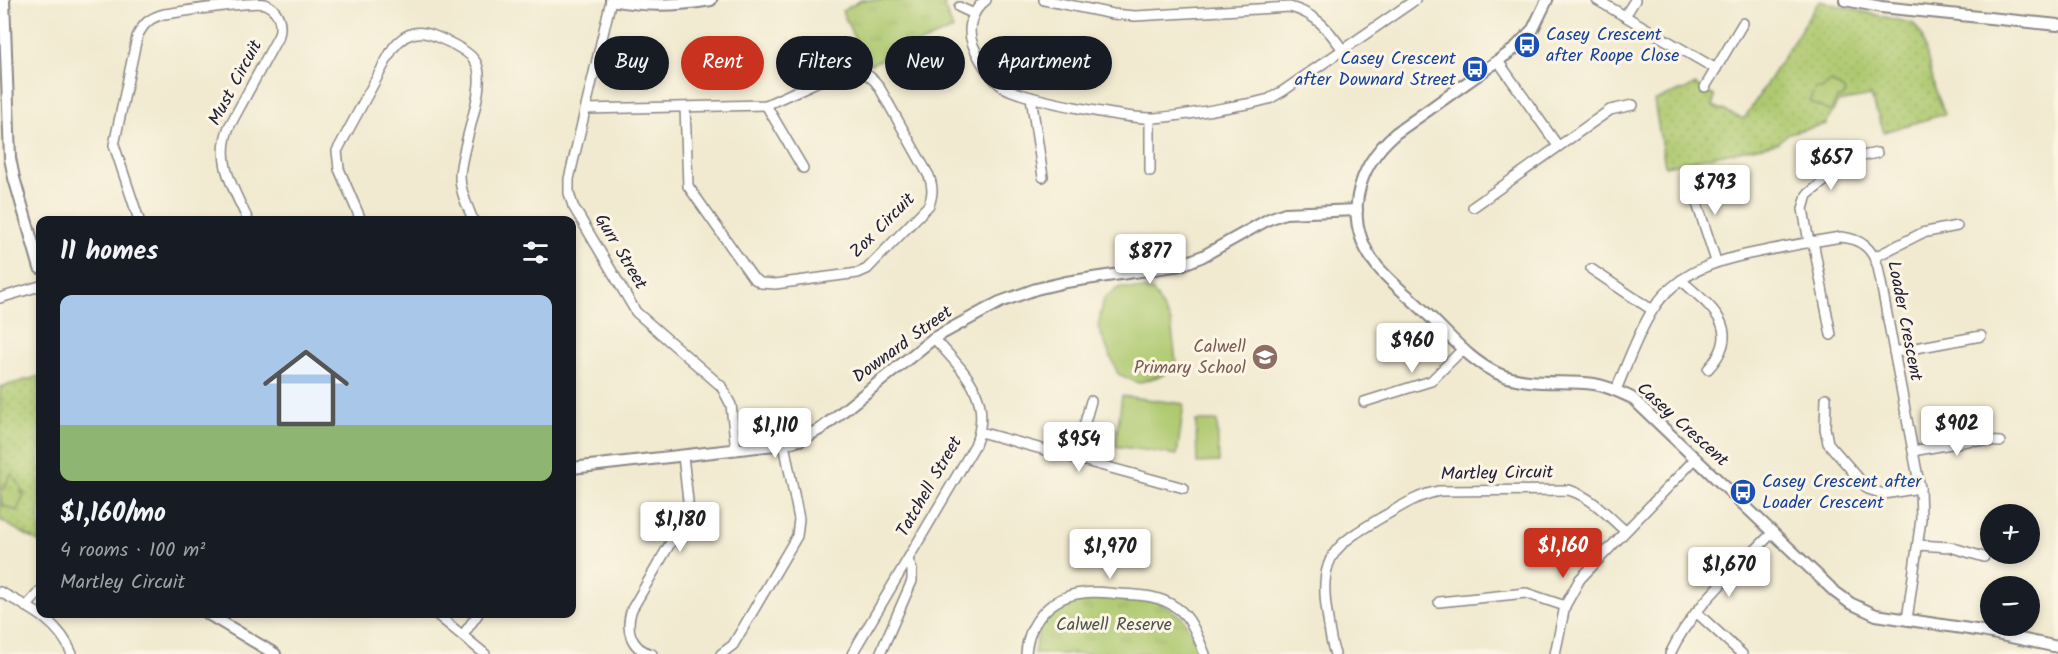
<!DOCTYPE html>
<meta charset="utf-8">
<style>
body{margin:0;font-family:Kalam,sans-serif;background:#242831;color:#f1f3f6;height:100vh;display:flex;flex-direction:column;font-size:22px;white-space:nowrap}
*{box-sizing:border-box;margin:0}
p{font-size:20px;color:#9ea1a6}
.icon{flex:none;width:33px;height:33px;fill:none;stroke:currentColor;stroke-width:2;stroke-linecap:round;stroke-linejoin:round}
.map{position:relative;flex:1;overflow:hidden}
.sheet{position:absolute;left:36px;top:216px;width:540px;height:402px;display:flex;flex-direction:column;background:#171b24;border-radius:12px;box-shadow:0 3px 9px #0003}
.sheet>*{flex:none}
.hud{position:absolute;left:594px;top:36px;width:570px;height:54px;display:flex;gap:12px}
.buttons{position:absolute;left:1980px;top:504px;display:grid;gap:12px}
.buttons a{display:grid;place-items:center;width:60px;height:60px;border-radius:50%;background:#171b24;box-shadow:0 3px 9px #0003;font-size:30px}
.price{position:absolute;translate:-50% -51px;padding:0 14px;border-radius:6px;background:#fff;color:#222;font-size:20px;line-height:39px;filter:drop-shadow(0 2px 3px #0008)}
.price::after{content:'';position:absolute;left:50%;top:36px;width:18px;height:14px;margin-left:-9px;background:inherit;clip-path:polygon(0 0,100% 0,50% 100%)}
.price.current{background:#c8321e;color:#fff}
ul{padding:0;list-style:none}
li{display:grid;align-content:center;gap:12px;height:318px;padding:0 24px}
li span{display:grid;place-items:center;height:186px;border-radius:12px;color:#555}
li>.icon{margin-inline-start:auto}
span .icon{width:108px;height:108px;fill:#fffc;stroke-width:1}
li b{font-size:26px}
h2{display:flex;justify-content:space-between;align-items:center;height:72px;padding:0 24px;font-size:26px}
.chip{padding:0 21px;border-radius:27px;background:#171b24;box-shadow:0 3px 9px #0003;font-size:21px;line-height:54px}
.chip.current{background:#c8321e;color:#fff}
.map>svg:first-child{display:block}
</style>
<div class="map">
<svg width="2058" height="654" viewBox="0 0 2058 654">
<defs>
<pattern id="grass-dots" width="8" height="8" patternUnits="userSpaceOnUse" patternTransform="scale(1.5)"><rect width="8" height="8" fill="#aec96f"/><path d="M2 2h.1M6 6h.1" fill="none" stroke="#95ac61" stroke-width="1.8" stroke-linecap="round"/></pattern>
<pattern id="park-tufts" width="24" height="20" patternUnits="userSpaceOnUse" patternTransform="scale(1.5)"><rect width="24" height="20" fill="#aec96f"/><path d="M3 7l-1-3M5 7V3M7 7l1-3M15 17l-1-3M17 17v-4M19 17l1-3" fill="none" stroke="#95ac61"/></pattern>
</defs>
<rect width="100%" height="100%" fill="#fcf5e5"/>
<filter id="ink" filterUnits="userSpaceOnUse"><feTurbulence type="fractalNoise" baseFrequency=".0167" numOctaves="2"/><feDisplacementMap in="SourceGraphic" scale="12" xChannelSelector="R" yChannelSelector="G"/><feConvolveMatrix kernelMatrix="1 2 1 2 8 2 1 2 1" color-interpolation-filters="sRGB"/></filter>
<filter id="wash" filterUnits="userSpaceOnUse"><feTurbulence type="fractalNoise" baseFrequency=".008" numOctaves="4" result="noise"/><feDisplacementMap in="SourceGraphic" scale="24" xChannelSelector="R" yChannelSelector="G"/><feGaussianBlur stdDeviation="1.35" result="paint"/><feColorMatrix in="noise" values="0 0 0 0 0 0 0 0 0 0 0 0 0 0 0 0 0 1.4 0 .05"/><feComposite in="paint" operator="in"/></filter>
<g filter="url(#wash)">
<rect width="100%" height="100%" fill="#f1ead0"/>
<g fill="url(#grass-dots)" stroke="#687655" stroke-width="1.5">
<path d="M1819,1L1914,24L1922,35L1935,89L1945,114L1884,132L1871,96L1838,102L1826,124L1789,133L1777,143L1665,166L1654,101L1695,85L1714,96L1713,106L1744,119Z"/>
<path d="M40,376V543L0,520V387Z"/>
</g>
<g fill="url(#park-tufts)" stroke="#687655" stroke-width="1.5">
<path d="M861,0H946L944,7L953,29L871,64L857,59L856,42L842,11Z"/>
<path d="M1830,81L1844,90L1845,95L1842,98H1837L1831,110L1828,111L1812,103L1810,100L1815,89H1822Z"/>
<path d="M12,474L21,487V493L24,492V494L17,511L2,505L0,490L5,487L9,477Z"/>
<path d="M1088,596L1156,600L1183,618L1202,654H1034C1040,615 1049,602 1088,596Z"/>
</g>
<g fill="#aec96f" stroke="#687655" stroke-width="1.5">
<path d="M1120,287L1153,291L1171,322L1176,362L1163,375L1138,383L1118,374L1098,327L1104,298Z"/>
<path d="M1122,396L1184,404L1177,455L1115,446Z"/>
<path d="M1196,421H1217L1219,462L1197,463Z"/>
</g>
</g>
<g filter="url(#ink)">
<g fill="none" stroke-linecap="round" stroke-linejoin="round">
<defs>
<g id="minor">
<path d="M611,0L569,179V193L573,206L636,312L721,386L731,405L736,450"/>
<path d="M986,0C972,10 966,29 973,45C979,59 989,77 1002,86C1020,99 1129,119 1153,118C1187,116 1220,108 1253,103L1269,99L1283,91L1415,0"/>
<path d="M1044,0L1113,14L1135,16L1290,7C1316,14 1328,29 1343,50"/>
<path d="M1597,0L1716,69"/>
<path d="M959,7L974,14"/>
<path d="M1625,16L1635,0"/>
<path d="M1498,61L1558,146"/>
<path d="M1705,87L1743,23"/>
<path d="M1031,97L1043,177"/>
<path d="M766,105L803,168"/>
<path d="M585,109L766,105L839,72C856,68 867,71 878,85L929,176C933,187 933,194 929,205L867,269L858,273L775,284L761,283L753,278L688,186L685,107"/>
<path d="M1150,171V118"/>
<path d="M1689,179L1716,261"/>
<path d="M1473,207L1610,110L1633,105"/>
<path d="M139,220L114,145L137,37C143,24 149,18 164,14C181,12 253,0 265,4C279,10 282,23 279,35L229,127C215,162 234,189 248,220"/>
<path d="M361,220L339,169L337,151L393,48C403,35 416,29 432,35C445,40 467,49 475,61C490,83 460,147 460,177C460,192 468,207 473,220"/>
<path d="M1813,241L1831,335"/>
<path d="M1809,242L1803,209L1807,195L1853,158L1877,153"/>
<path d="M1875,257L1922,233L1957,226"/>
<path d="M1591,269L1652,310"/>
<path d="M1681,280C1711,307 1745,329 1708,369"/>
<path d="M0,298L40,286"/>
<path d="M1894,352L1981,336"/>
<path d="M1616,390C1627,364 1637,335 1652,311C1678,268 1724,259 1769,250C1793,245 1817,241 1841,237C1861,239 1872,248 1878,267L1920,488L1921,519L1907,620"/>
<path d="M1826,398L1825,428L1828,443L1868,489L1884,494L1920,488"/>
<path d="M1364,402L1431,381L1463,349"/>
<path d="M980,432L1184,488"/>
<path d="M1913,451L1972,440L2000,442"/>
<path d="M1075,458L1091,401"/>
<path d="M1918,545L1950,547L1984,557"/>
<path d="M0,592C30,608 59,621 72,654"/>
<path d="M1439,602L1526,593L1565,606"/>
<path d="M26,607L40,591"/>
<path d="M1696,612L1742,654"/>
<path d="M436,614L485,654"/>
<path d="M463,635L478,614"/>
<path d="M652,654C630,649 625,628 632,609L686,516L688,501L683,456"/>
<path d="M721,654L733,645L797,536L799,519L784,444"/>
<path d="M852,654L975,445C994,397 964,372 934,338"/>
<path d="M880,654L912,581V570L908,560"/>
<path d="M1026,654C1028,622 1051,596 1083,593C1095,591 1108,593 1120,594C1140,595 1159,595 1177,608C1192,618 1198,638 1205,654"/>
<path d="M1335,654C1330,641 1329,626 1327,613C1318,554 1337,544 1384,516C1402,506 1418,495 1439,491L1569,490C1593,498 1607,515 1625,531"/>
<path d="M1555,654L1565,606L1580,579L1696,458"/>
<path d="M1670,654C1692,606 1737,570 1773,532"/>
</g>
<g id="tertiary">
<path d="M4,0L10,158L14,178L40,268"/>
<path d="M611,0C646,7 677,6 711,0"/>
<path d="M1547,0L1533,29L1513,50L1396,133C1356,167 1341,221 1377,266C1391,283 1410,297 1426,313C1449,334 1469,361 1499,374C1528,386 1563,380 1594,384C1608,386 1619,392 1632,398L1835,592L1850,603L1876,615L1982,631L2058,647"/>
<path d="M1845,0L1881,7L2058,25"/>
<path d="M572,468L784,444L800,440L822,428L934,338L1000,302L1036,289L1066,282L1181,265L1203,256L1269,219L1285,213L1357,210"/>
<path d="M208,614L275,654"/>
</g>
</defs>
<use href="#minor" stroke="#8a8686" stroke-width="12"/>
<use href="#tertiary" stroke="#8a8686" stroke-width="14"/>
<use href="#minor" stroke="#fff" stroke-width="9"/>
<use href="#tertiary" stroke="#fff" stroke-width="10"/>
</g>
</g>
<defs>
<symbol id="bus-disc" viewBox="-11 -11 22 22"><circle r="9.5" fill="#1a4fb4" stroke="#fcf5e5"/><path d="M-5-6H5V4H4V6H2V4H-2V6H-4V4H-5ZM-3.5-4V0h7V-4ZM-3.5 1.2v1.5H-2V1.2ZM2 1.2v1.5H3.5V1.2Z" fill="#fff"/></symbol>
<symbol id="school-disc" viewBox="-11 -11 22 22"><circle r="9.5" fill="#8d6e63" stroke="#fcf5e5"/><path d="M0-5L7-2L0 1L-7-2ZM-4 1L0 2.5L4 1V4Q0 6-4 4Z" fill="#fff"/></symbol>
</defs>
<g fill-rule="evenodd">
<use href="#bus-disc" x="1512" y="30" width="30" height="30"/>
<use href="#bus-disc" x="1460" y="54" width="30" height="30"/>
<use href="#school-disc" x="1250" y="342" width="30" height="30"/>
<use href="#bus-disc" x="1728" y="477" width="30" height="30"/>
</g>
<g text-anchor="middle" dominant-baseline="central" stroke-width="6" stroke-linejoin="round" paint-order="stroke">
<g font-size="18" fill="#164399" stroke="#fcf5e5" text-anchor="start">
<text x="1546" y="35">Casey Crescent<tspan x="1546" dy="21">after Roope Close</tspan></text>
<text x="1456" y="59" text-anchor="end">Casey Crescent<tspan x="1456" dy="21">after Downard Street</tspan></text>
<text x="1762" y="482">Casey Crescent after<tspan x="1762" dy="21">Loader Crescent</tspan></text>
</g>
<g font-size="18" fill="#22223b" stroke="#fcf5e5">
<text transform="translate(236 83) rotate(-62)">Must Circuit</text>
<text transform="translate(883 226) rotate(-45)">Zox Circuit</text>
<text transform="translate(620 252) rotate(59)">Gurr Street</text>
<text transform="translate(1904 321) rotate(79)">Loader Crescent</text>
<text transform="translate(903 345) rotate(-36)">Downard Street</text>
<text transform="translate(1682 425) rotate(42)">Casey Crescent</text>
<text transform="translate(1497 474) rotate(-1)">Martley Circuit</text>
<text transform="translate(930 487) rotate(-60)">Tatchell Street</text>
</g>
<g font-size="18" fill="#785e54" stroke="#fcf5e5" text-anchor="end">
<text x="1246" y="347">Calwell<tspan x="1246" dy="21">Primary School</tspan></text>
</g>
<g font-size="18" fill="#4c544b" stroke="#fcf5e5">
<text x="1114" y="625">Calwell Reserve</text>
</g>
</g>
</svg>
<div class="buttons">
<a>+</a>
<a>−</a>
</div>
<b class="price" style="left:1831px;top:191px">$657</b>
<b class="price" style="left:1715px;top:216px">$793</b>
<b class="price" style="left:1150px;top:285px">$877</b>
<b class="price" style="left:1412px;top:374px">$960</b>
<b class="price" style="left:1957px;top:457px">$902</b>
<b class="price" style="left:775px;top:459px">$1,110</b>
<b class="price" style="left:1079px;top:473px">$954</b>
<b class="price" style="left:680px;top:553px">$1,180</b>
<b class="price current" style="left:1563px;top:579px">$1,160</b>
<b class="price" style="left:1110px;top:580px">$1,970</b>
<b class="price" style="left:1729px;top:598px">$1,670</b>
<div class="hud">
<a class="chip">Buy</a>
<a class="chip current">Rent</a>
<a class="chip">Filters</a>
<a class="chip">New</a>
<a class="chip">Apartment</a>
</div>
<section class="sheet">
<h2>11 homes<svg class="icon" aria-label="filters" viewBox="0 0 24 24"><path d="M4 7h16M4 17h16"/><circle cx="9" cy="7" r="2"/><circle cx="15" cy="17" r="2"/></svg></h2>
<ul>
<li><span style="background:linear-gradient(#a9c7e8 70%,#8fb573 0)"><svg class="icon" aria-label="home" viewBox="0 0 24 24"><path d="M3 11l9-7 9 7M6 9v11h12V9"/></svg></span><div><b>$1,160/mo</b><p>4 rooms · 100 m²</p><p>Martley Circuit</p></div></li>
</ul>
</section>
</div>
